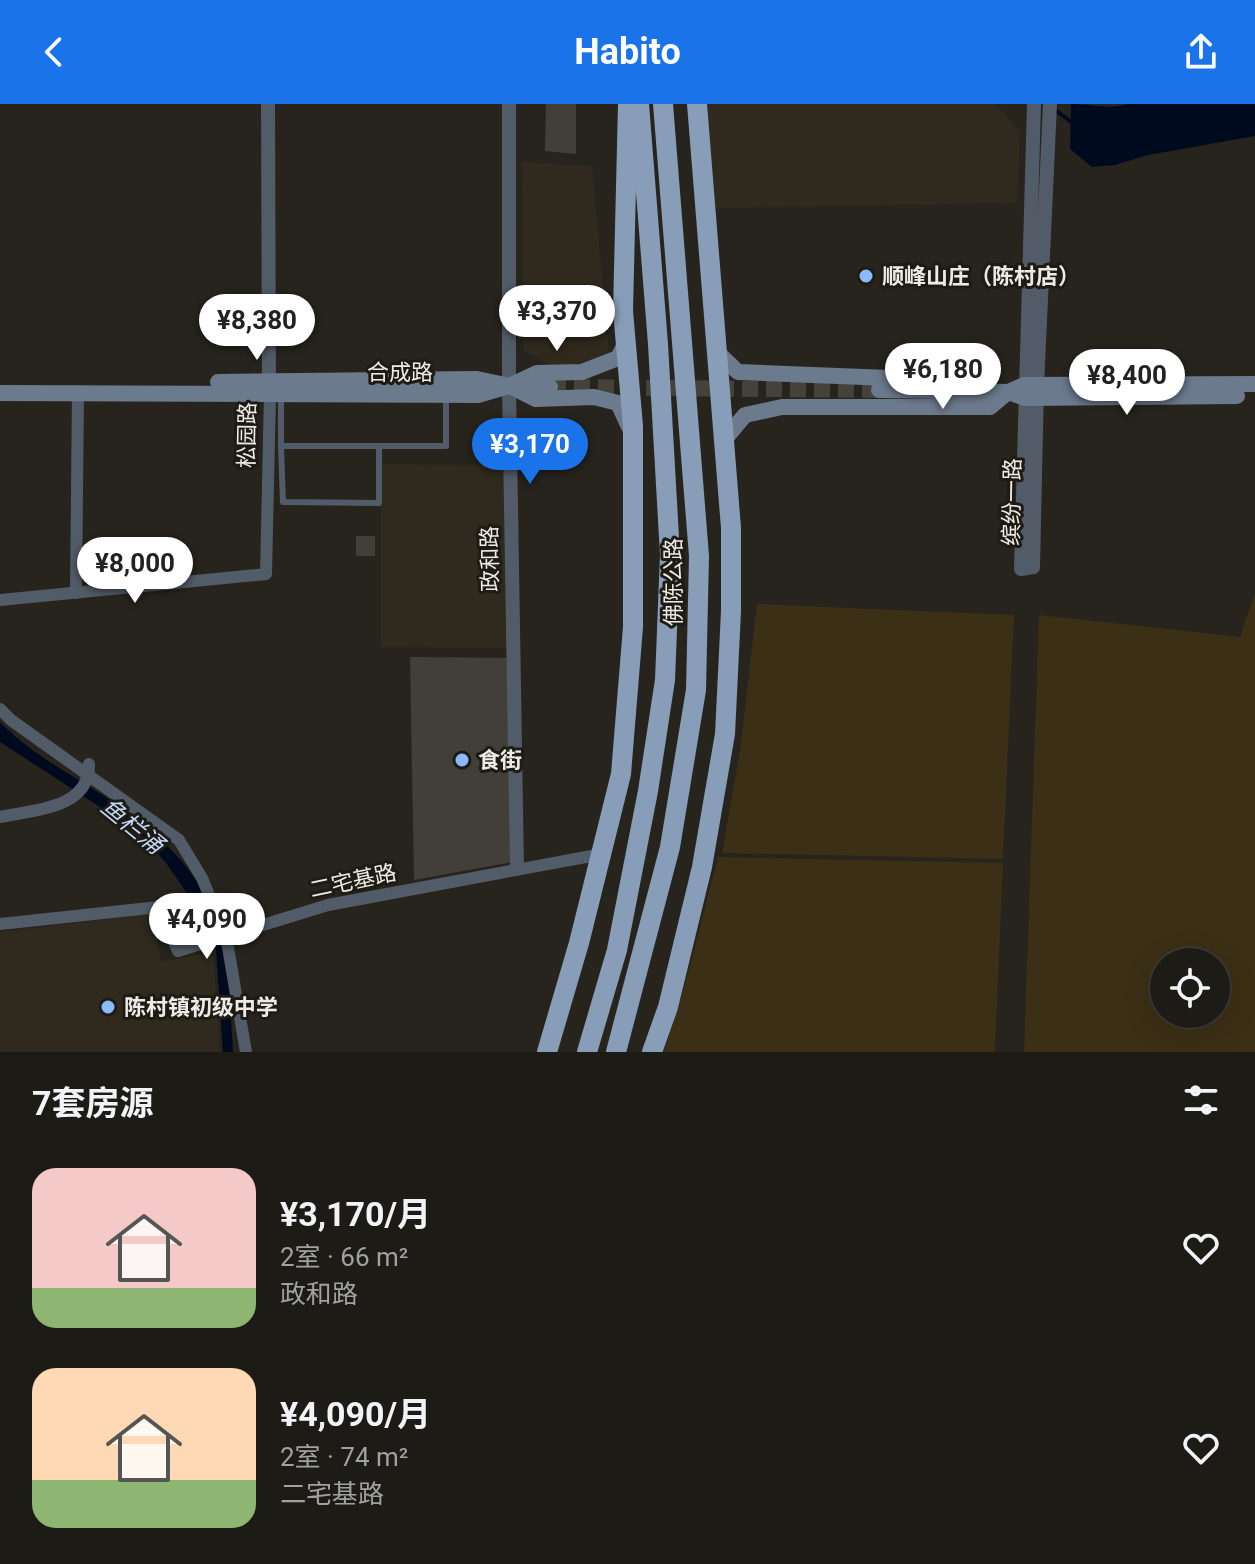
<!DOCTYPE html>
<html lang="zh">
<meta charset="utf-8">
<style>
body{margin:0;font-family:Roboto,"Noto Sans SC",sans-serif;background:#25241f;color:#f1f3f6;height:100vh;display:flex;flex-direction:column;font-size:30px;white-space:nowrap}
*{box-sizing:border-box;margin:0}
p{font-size:26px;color:#a0a1a1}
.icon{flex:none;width:44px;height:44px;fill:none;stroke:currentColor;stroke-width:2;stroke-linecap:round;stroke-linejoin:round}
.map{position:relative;height:948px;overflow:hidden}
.sheet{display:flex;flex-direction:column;background:#1d1b16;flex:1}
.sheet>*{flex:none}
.buttons{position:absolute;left:1150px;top:844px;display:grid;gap:16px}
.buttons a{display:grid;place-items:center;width:80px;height:80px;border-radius:50%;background:#1d1b16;box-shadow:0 8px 32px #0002,0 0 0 2px #3b3935;font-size:40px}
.price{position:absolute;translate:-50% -68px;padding:0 18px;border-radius:28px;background:#fff;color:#222;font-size:26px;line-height:52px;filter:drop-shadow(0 2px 4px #0008)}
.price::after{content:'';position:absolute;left:50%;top:48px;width:24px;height:18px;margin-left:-12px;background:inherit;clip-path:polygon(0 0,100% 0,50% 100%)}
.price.selected{background:#1a73e8;color:#fff}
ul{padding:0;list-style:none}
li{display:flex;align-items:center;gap:24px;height:200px;padding:0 32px}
li span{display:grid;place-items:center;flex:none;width:224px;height:160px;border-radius:24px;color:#555}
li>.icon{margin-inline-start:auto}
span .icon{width:96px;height:96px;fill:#fffc;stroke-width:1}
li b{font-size:34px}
h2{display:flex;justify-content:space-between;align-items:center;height:96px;padding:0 32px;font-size:34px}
header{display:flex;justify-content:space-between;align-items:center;height:104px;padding:0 32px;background:#1a73e8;color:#fff;font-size:36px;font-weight:700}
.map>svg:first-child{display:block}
</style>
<header><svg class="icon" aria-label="back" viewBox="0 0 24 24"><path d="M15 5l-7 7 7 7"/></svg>Habito<svg class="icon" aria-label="share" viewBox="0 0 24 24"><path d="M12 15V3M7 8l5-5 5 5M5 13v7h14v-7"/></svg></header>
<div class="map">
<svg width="1255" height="948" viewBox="0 0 1255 948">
<rect width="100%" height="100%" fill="#27241e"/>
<g fill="#302a1e">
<path d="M704,0H996L1020,28L1017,99L713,104Z"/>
<path d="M522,58L592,62L609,249L593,259L555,263L524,247Z"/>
<path d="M381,360L505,362L508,544L381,543Z"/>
<path d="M151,810L161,858L213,848L220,948H0V828Z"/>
</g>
<g fill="#3b2f15" fill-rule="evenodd">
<path d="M1255,489V948H1024L1039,511L1240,533ZM1164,858H1216V910H1164Z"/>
<path d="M757,500L1014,511L1003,755L722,749L740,647Z"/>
<path d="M718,753L1003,759L995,948H664L682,892Z"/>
</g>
<g fill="#000a1f">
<path d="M1071,0C1092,0 1108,6 1128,0H1255V32L1148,51L1115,61L1092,63L1070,45Z"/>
<path d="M0,618C35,654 80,675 121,703C161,731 203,772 218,820C230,861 230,905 233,948H223L216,846L205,815L166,759L137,727L0,638Z"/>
</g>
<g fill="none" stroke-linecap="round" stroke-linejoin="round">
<path stroke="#000a1f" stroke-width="4" d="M1055,6L1074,20"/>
</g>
<g fill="#423f38">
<path d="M546,0H576V50L545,47Z"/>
<rect x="356" y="432" width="19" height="20"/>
<path d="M410,553L511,554L513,758L414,776Z"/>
</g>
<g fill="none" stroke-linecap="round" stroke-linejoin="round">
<path stroke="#45423c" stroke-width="16" stroke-dasharray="16 8" stroke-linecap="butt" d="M550,283L879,286"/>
<g stroke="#525c68" stroke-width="6">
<path d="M281,293V342H446V294"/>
<path d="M281,342L283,398L379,399V342"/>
</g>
<g stroke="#525c68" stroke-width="12">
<path d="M76,489L78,287"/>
<path d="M0,496L266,470L270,290"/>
<path d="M0,605L11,616L179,736L202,774L226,832L246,948"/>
<path d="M0,713C33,706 90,705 89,660"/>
<path d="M0,820L159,803L178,847L328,801L602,750"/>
</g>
<g stroke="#525c68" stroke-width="14">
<path d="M268,0L269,288"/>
<path d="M509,0V282L517,765"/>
<path d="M1034,0L1021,465L1033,463L1037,282L1050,0"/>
</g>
<g stroke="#6c7a8d" stroke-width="16">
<path d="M717,248L738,268L965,277"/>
<path d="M218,278L477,275L509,282L550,283"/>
<path d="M514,284L536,295L594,293L618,299L629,323"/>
<path d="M879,286L1008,288L1025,294L1237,292"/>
<path d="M0,289L478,291L509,282L537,269L582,268L618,254L626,238"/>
<path d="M724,336L745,311L782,303H990L1008,288L1024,281L1255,280"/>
</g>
<g stroke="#889db8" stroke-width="20">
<path d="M547,948L579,839L621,670L633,523V322L623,207L628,0"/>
<path d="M587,948L617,846L648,687L665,576L670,451L658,240L639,0"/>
<path d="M616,948L670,743L696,586L699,452L663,0"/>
<path d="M652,948L668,903L702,763L725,630L731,507V424L697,0"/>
</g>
</g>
<g fill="#88bafc" stroke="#1e1b15" stroke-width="3">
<circle cx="866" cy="172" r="8"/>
<circle cx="462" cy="656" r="8"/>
<circle cx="108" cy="903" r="8"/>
</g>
<g text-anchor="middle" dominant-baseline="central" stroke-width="6" stroke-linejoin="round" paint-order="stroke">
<g font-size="22" font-weight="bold" fill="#edebe6" stroke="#1e1b15" text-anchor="start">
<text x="882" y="172">顺峰山庄（陈村店）</text>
<text x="478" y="656">食街</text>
<text x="124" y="903">陈村镇初级中学</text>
</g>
<g font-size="22" fill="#edebe6" stroke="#1e1b15">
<text x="400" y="268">合成路</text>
<text transform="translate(247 331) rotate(-89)">松园路</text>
<text transform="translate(1012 398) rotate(-89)">缤纷一路</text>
<text transform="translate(490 455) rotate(-91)">政和路</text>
<text transform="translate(673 478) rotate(-90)">佛陈公路</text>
<text transform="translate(353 777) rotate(-12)">二宅基路</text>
</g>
<g font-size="24" font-style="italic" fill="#c3daf8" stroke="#1e1b15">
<text transform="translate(132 722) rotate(39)">鱼栏涌</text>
</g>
</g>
</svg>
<div class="buttons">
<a><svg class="icon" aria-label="locate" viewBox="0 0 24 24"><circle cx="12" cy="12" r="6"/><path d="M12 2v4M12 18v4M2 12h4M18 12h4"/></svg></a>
</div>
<b class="price" style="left:557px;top:249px">¥3,370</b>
<b class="price" style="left:257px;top:258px">¥8,380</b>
<b class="price" style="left:943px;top:307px">¥6,180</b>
<b class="price" style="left:1127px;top:313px">¥8,400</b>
<b class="price selected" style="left:530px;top:382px">¥3,170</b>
<b class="price" style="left:135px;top:501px">¥8,000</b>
<b class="price" style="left:207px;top:857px">¥4,090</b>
</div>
<section class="sheet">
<h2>7套房源<svg class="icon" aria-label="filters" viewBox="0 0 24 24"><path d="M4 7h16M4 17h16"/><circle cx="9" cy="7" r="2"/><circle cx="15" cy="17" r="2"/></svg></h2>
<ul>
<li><span style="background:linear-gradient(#f6c9c9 75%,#8fb573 0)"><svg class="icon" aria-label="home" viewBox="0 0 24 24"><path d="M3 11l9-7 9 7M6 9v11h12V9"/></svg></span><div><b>¥3,170/月</b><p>2室 · 66 m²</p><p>政和路</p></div><svg class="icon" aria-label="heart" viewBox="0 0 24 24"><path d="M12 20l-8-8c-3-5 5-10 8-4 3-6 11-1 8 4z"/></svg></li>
<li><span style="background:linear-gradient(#ffd9b3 70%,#8fb573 0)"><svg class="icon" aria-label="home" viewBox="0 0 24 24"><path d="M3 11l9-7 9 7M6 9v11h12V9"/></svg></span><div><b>¥4,090/月</b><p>2室 · 74 m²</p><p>二宅基路</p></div><svg class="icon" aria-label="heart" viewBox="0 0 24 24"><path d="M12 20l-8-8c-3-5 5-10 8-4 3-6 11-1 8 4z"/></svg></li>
</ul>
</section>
